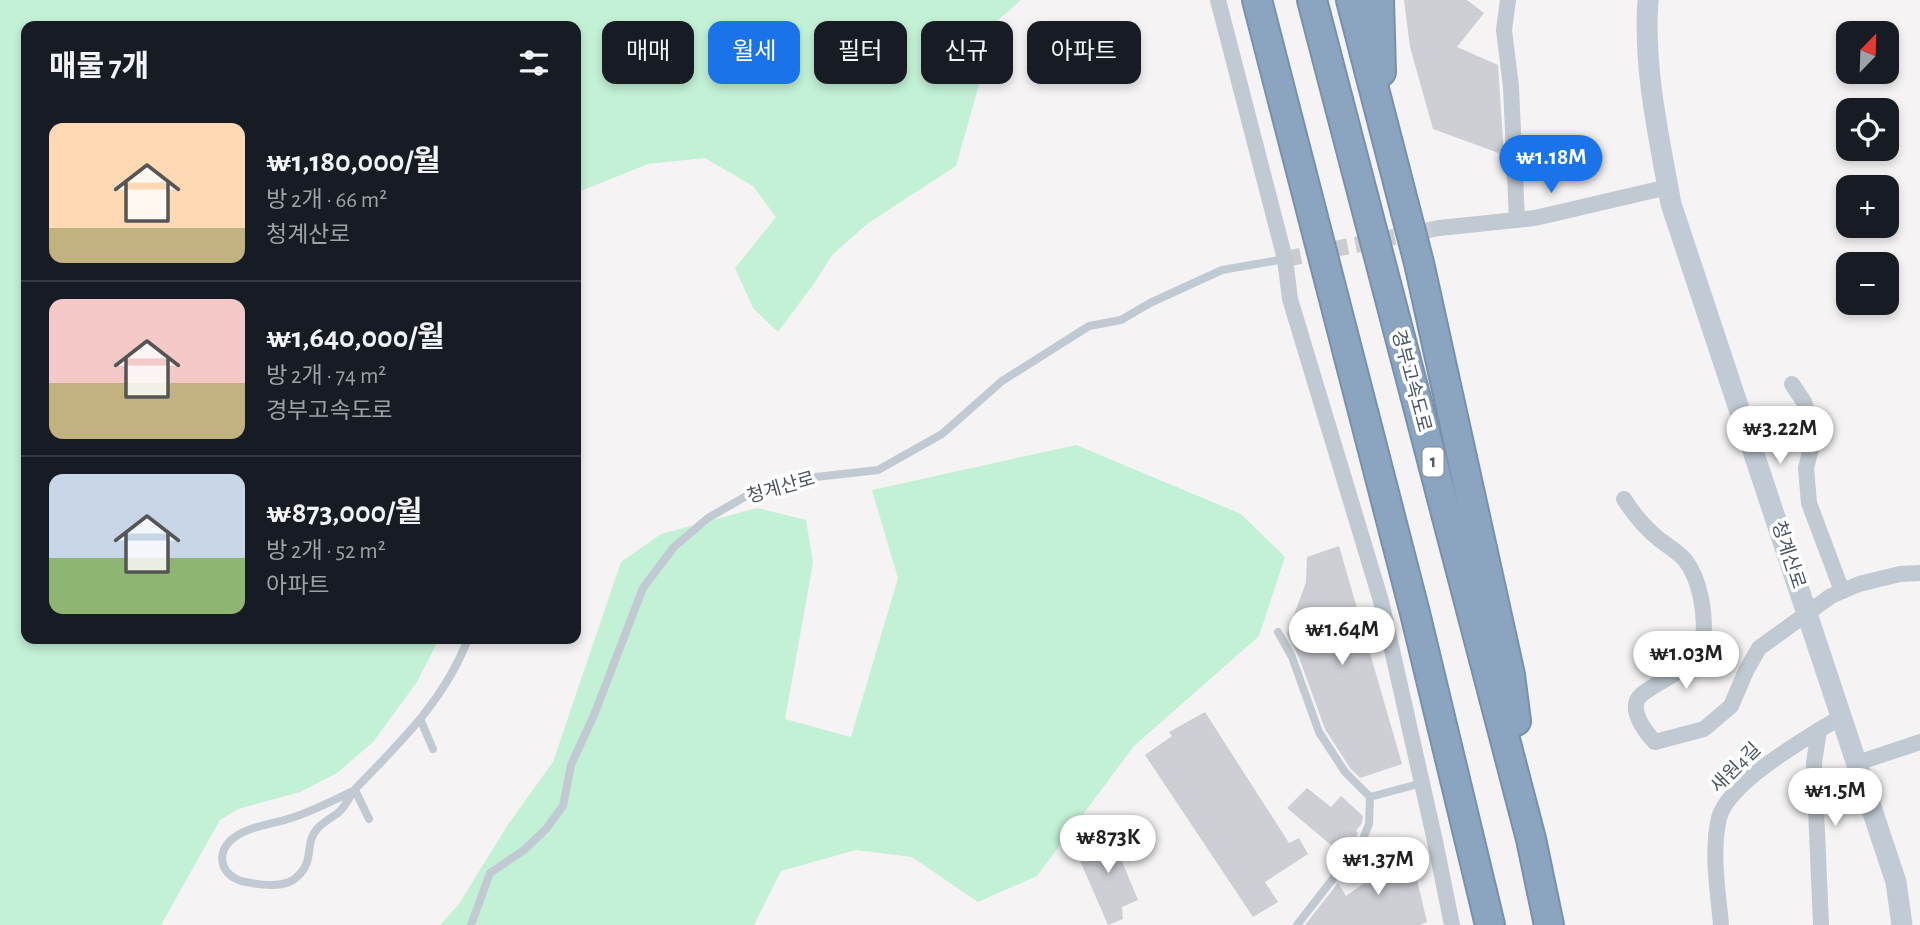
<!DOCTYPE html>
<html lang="ko">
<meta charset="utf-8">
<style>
body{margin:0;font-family:"Alegreya Sans","Noto Sans KR",sans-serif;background:#242831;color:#f1f3f6;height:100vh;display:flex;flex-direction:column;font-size:26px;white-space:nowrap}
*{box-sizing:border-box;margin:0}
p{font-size:23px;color:#9ea1a6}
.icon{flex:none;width:38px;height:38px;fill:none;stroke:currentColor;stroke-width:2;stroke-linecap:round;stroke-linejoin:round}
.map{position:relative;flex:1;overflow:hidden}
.panel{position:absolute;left:21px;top:21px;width:560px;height:623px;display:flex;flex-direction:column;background:#171b24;border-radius:14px;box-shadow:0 4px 10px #0003}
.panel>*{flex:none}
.banner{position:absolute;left:602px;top:21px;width:665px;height:63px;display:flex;gap:14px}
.needle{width:46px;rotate:23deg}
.controls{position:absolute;left:1836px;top:21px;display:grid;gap:14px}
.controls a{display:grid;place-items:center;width:63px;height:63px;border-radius:14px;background:#171b24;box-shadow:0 4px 10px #0003;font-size:35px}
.price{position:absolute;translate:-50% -60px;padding:0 16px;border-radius:24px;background:#fff;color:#222;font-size:23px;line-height:46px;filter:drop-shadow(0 2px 4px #0008)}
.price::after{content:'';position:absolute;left:50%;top:42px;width:21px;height:16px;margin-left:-10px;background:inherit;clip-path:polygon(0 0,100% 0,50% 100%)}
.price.active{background:#1a73e8;color:#fff}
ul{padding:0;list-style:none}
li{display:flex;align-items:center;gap:21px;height:175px;padding:0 28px}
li+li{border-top:2px solid #363941}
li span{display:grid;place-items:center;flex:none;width:196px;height:140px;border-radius:14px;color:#555}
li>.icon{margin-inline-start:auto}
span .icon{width:84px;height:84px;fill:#fffc;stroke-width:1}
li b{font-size:30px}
h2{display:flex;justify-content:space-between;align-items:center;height:84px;padding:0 28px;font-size:30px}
.pill{padding:0 24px;border-radius:14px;background:#171b24;box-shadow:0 4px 10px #0003;font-size:24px;line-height:63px}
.pill.active{background:#1a73e8;color:#fff}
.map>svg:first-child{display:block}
</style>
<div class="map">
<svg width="1920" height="925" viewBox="0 0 1920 925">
<rect width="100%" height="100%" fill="#f5f3f3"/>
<g fill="#c3f1d5">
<path d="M0,0H1021L997,21L956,166L867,224L833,254L815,282L778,332L753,308L735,268L776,217L753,186L705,158L648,164L576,193V26H26V639H439L417,682L373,742L337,773L300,792L238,809L220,820L161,925H0Z"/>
<path d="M1076,445L1241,514L1285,557L1259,636L1134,746L1037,876L978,902L912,857L856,850L781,871L754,925H440L459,904L507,826L553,762L621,562L661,534L757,508L806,520L813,563L785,719L851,737L898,578L872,490Z"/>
</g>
<g fill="#cdcfd5">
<path d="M1404,0H1467L1484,13L1457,47L1498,65L1504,155L1433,129L1410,47Z"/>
<path d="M1339,546L1402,764L1360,778L1350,768L1325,729L1298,655L1287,634L1306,582L1307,557Z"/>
<path d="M1205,712L1289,843L1299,838L1308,854L1265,882L1278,902L1253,917L1145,755L1172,736L1169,732Z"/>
<path d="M1307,788L1331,807L1341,796L1363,816L1362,823L1356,831L1358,833L1353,845L1344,856L1287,808Z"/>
<path d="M1106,823L1138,900L1122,907L1123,919L1108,925L1078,856L1093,849L1092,829Z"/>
<path d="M1409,846L1427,922L1420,925H1305L1338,883L1346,896L1370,879L1366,866Z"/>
</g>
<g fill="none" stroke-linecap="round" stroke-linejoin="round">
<path stroke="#caccce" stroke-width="16" stroke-dasharray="16 8" stroke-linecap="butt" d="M1285,259L1439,228"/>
<defs>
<g id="motorway">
<path d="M1257,0L1415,613L1490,925"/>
<path d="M1312,0L1531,839L1549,925"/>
<path d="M1351,0L1419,263L1510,675L1516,721"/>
<path d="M1379,0L1381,72"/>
</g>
</defs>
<use href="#motorway" stroke="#7690ad" stroke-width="32"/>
<g stroke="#c1cad2" stroke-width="8">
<path d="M1278,632L1292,657L1319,732L1345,772L1370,797"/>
<path d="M421,721L433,749"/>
<path d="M355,790C334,800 313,811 291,818C274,824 250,826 235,837C213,852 221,878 246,882C260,885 280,888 293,880C317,863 303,845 317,829C323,822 331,818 338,813C346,806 350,795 357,787C401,742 445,699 468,639"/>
<path d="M355,790L369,819"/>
<path d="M471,925L490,873L524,850L546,829L563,806L571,765L594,715L643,588L674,547L708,518L748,495L816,477L878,470L942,434L1002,381L1089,326L1121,320L1150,303L1222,270L1285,259"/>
<path d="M1297,925L1335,876L1359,849L1369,824L1370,797L1422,783"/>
</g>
<g stroke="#c1cad2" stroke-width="16">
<path d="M1218,0L1285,259L1290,299L1381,601L1435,841L1452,925"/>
<path d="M1508,0L1504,30L1511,87L1517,220"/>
<path d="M1439,228L1535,218L1668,187"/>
<path d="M1792,384L1804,402L1810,419L1813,441L1806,468L1809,503L1842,591"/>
<path d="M1624,499C1634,515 1645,528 1660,540C1668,546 1678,552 1685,560C1700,579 1706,614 1703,638C1698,670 1662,677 1641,695C1627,708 1645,732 1655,742L1704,729L1731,706L1746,671L1759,648L1831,596L1859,584L1900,574L1920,573"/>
<path d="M1819,730L1814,763L1821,925"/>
<path d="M1857,763L1920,742"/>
<path d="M1721,925C1718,891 1711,852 1719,818C1729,781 1810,736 1841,717"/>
</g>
<path stroke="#c1cbd6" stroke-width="21" d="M1648,0C1643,68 1659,137 1671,204L1896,882L1902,925"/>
<use href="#motorway" stroke="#8ba5c1" stroke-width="28"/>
</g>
<g text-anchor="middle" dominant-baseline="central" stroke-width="7" stroke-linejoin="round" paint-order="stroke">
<rect fill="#fff" stroke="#808990" stroke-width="2" x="1422.5" y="447.5" width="21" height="29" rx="5"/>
<g font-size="18" font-weight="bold" fill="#4a5661">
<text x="1433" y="462">1</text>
</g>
<g font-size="19" fill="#4a5661" stroke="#fff">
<text transform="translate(1411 381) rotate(75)">경부고속도로</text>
<text transform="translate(781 488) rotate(-16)">청계산로</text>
<text transform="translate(1788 555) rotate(72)">청계산로</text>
<text transform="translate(1736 768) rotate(-45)">새원4길</text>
</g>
</g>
</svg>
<div class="controls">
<a><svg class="needle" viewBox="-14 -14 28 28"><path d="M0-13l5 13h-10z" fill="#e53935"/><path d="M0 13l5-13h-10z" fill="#9ea1a6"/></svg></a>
<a><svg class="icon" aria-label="locate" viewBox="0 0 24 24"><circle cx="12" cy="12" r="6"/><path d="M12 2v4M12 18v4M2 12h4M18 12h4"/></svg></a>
<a>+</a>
<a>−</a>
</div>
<b class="price active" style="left:1551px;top:195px">₩1.18M</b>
<b class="price" style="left:1780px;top:466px">₩3.22M</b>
<b class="price" style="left:1342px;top:667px">₩1.64M</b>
<b class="price" style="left:1686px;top:691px">₩1.03M</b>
<b class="price" style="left:1835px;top:828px">₩1.5M</b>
<b class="price" style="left:1108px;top:875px">₩873K</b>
<b class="price" style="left:1378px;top:897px">₩1.37M</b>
<div class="banner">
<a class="pill">매매</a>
<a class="pill active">월세</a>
<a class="pill">필터</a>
<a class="pill">신규</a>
<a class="pill">아파트</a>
</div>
<section class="panel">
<h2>매물 7개<svg class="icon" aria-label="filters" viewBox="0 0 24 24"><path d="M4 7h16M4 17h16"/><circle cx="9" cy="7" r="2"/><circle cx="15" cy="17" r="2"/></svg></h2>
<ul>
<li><span style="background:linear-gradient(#ffd9b3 75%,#c2b280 0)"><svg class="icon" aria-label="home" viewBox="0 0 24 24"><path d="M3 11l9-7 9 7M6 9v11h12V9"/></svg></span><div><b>₩1,180,000/월</b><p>방 2개 · 66 m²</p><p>청계산로</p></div></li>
<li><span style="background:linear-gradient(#f6c9c9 60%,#c2b280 0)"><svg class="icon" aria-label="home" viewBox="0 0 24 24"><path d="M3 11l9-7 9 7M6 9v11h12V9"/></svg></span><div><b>₩1,640,000/월</b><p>방 2개 · 74 m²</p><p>경부고속도로</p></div></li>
<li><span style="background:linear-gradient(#c9d6e8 60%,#8fb573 0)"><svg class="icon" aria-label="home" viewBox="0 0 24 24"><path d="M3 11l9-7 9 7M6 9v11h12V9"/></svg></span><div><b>₩873,000/월</b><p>방 2개 · 52 m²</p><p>아파트</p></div></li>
</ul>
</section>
</div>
